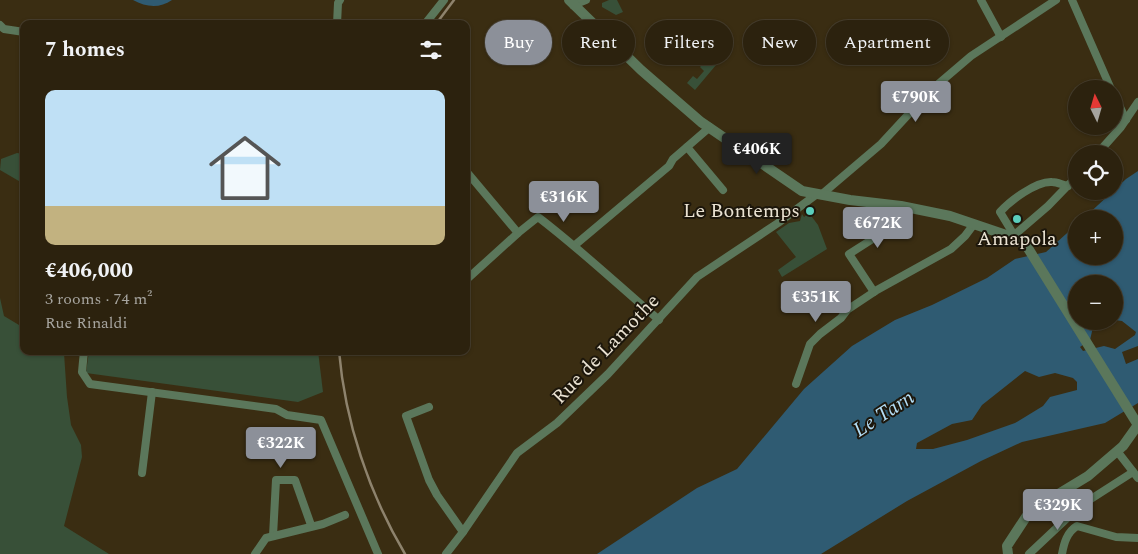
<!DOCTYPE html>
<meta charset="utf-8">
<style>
body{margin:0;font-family:Spectral,serif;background:#342a17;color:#f1f3f6;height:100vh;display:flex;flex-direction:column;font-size:19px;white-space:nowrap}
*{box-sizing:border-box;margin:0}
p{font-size:16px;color:#a6a49e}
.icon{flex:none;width:28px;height:28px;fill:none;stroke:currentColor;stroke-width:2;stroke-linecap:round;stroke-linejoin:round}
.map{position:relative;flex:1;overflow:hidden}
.panel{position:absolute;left:20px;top:20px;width:450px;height:335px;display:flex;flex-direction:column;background:#2c220e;border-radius:10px;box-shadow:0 1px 4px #0004,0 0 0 1px #483f2e}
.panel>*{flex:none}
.banner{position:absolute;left:485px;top:20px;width:475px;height:45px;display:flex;gap:10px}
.needle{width:32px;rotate:355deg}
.tools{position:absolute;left:1068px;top:80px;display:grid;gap:10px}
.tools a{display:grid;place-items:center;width:55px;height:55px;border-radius:50%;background:#2c220e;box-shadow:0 1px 4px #0004,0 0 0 1px #483f2e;font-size:25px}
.price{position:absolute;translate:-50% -42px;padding:0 11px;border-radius:5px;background:#8c9099;color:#fff;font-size:16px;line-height:32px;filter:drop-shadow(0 1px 2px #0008)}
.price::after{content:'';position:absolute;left:50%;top:30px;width:15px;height:11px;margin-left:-8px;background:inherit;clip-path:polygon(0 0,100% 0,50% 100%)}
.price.current{background:#222;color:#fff}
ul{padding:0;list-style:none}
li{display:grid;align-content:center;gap:10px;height:265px;padding:0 25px}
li+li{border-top:1px solid #483f2e}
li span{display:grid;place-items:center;height:155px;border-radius:10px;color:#555}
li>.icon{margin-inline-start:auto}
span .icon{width:90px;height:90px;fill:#fffc;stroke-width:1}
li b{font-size:21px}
h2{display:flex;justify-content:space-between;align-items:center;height:60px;padding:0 25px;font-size:21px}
.pill{padding:0 18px;border-radius:22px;background:#2c220e;box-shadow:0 1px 4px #0004,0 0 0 1px #483f2e;font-size:18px;line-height:45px}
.pill.current{background:#8c9099;color:#fff}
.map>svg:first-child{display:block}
</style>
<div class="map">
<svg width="1138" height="554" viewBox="0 0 1138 554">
<rect width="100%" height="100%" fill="#3a2d12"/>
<g fill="#385038">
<path d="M609,0H617L623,12L616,15L602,7V3Z"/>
<path d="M725,38L732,46L695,90L687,83L693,76L697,79L704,71L700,67Z"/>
<path d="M17,153L24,154V184L0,170L1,159Z"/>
<path d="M809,213L818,225L827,249L782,277L778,270L796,257L776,232L789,223L800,221L802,214L804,217Z"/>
<path d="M0,298L4,316L24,328V351H61L64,353L67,397L71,425L81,445L82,457L64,526L109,554H0Z"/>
<path d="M89,351H318L323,392L298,402L86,373Z"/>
</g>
<g fill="#2f5b72" fill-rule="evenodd">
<path d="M133,0H172C159,9 146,7 133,0Z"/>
<path d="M1138,171V346L1122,352L1126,364L1138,359V403L1105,423L1022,442L981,461L907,501L821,554H597L697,488L737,469L804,389L852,346L895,320L932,305L987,278L1015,259L1046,252L1076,225V256H1114V219H1083L1126,179ZM1076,284H1114V321H1106L1112,323L1115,320L1122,321L1136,332L1135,335L1115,349L1104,346L1083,351L1080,347L1090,340L1094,323H1097L1099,321H1076ZM1025,371L1039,377L1055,373L1073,378L1077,382V390L1050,397L1043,406L1015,423L967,440L933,449H916L917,443L952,424L972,420L982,405Z"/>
</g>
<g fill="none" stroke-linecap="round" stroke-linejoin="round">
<g stroke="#5b775b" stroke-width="8">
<path d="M981,0L1001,37"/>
<path d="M1072,0L1111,89"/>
<path d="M573,5L586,0"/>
<path d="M337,24L338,3L340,0"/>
<path d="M425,24L444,0"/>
<path d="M0,25L4,29L24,32"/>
<path d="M1114,94L1126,120"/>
<path d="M687,147L723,190"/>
<path d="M1097,154L1121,127L1138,102"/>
<path d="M466,171L518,233"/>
<path d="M821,195L881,144L930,91L971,56L1056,0"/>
<path d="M1014,235L1000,212C1010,201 1036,181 1052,182C1057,182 1063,185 1068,186"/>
<path d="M1012,237L1048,206L1076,177"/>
<path d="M575,245L669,166L673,159L710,127"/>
<path d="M466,280L518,233L538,217C580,249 618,285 659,320"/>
<path d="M874,292L849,254L882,233L901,206"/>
<path d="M84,351L82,372L90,384L276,409L287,415L321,420L378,554"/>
<path d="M796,384L810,344L820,334L841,318L847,310L877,290L951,249L965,236L974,224"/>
<path d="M429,407L406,416L429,480L437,495L463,532"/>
<path d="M1117,451L1138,478"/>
<path d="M142,473L152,392"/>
<path d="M273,536L276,480H295L311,525"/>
<path d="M255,554L266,538L323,524L345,515"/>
<path d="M446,554L463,532L517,453L557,423L608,374L697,277L778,223L817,194"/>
<path d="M1029,554L1080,506L1133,472"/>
<path d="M1062,554C1064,543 1067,532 1077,526L1116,537L1138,538"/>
</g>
<path stroke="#5b775b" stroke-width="10" d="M569,0L641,70L701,122L802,191L850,200L901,206L950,216L1012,237L1026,245L1138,425L1123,446L1088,476L1037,507L1026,517L1007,546L1008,554"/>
<g stroke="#8e836d" stroke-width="2.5">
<path d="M436,24L454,0"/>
<path d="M339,351C345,422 369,493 405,554"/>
</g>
</g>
<g fill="#5bcebc" stroke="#1c160b" stroke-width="2">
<circle cx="810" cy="211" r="5"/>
<circle cx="1017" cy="219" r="5"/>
</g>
<g text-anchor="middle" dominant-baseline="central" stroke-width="4" stroke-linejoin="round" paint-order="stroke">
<g font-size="20" fill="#eae2d2" stroke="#1c160b" text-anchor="end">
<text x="800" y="211">Le Bontemps</text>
<text x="1017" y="239" text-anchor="middle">Amapola</text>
</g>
<g font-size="20" fill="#eae2d2" stroke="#1c160b">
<text transform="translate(606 349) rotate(-46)">Rue de Lamothe</text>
</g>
<g font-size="21" font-style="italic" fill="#b4def6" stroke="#1c160b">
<text transform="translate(884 414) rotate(-33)">Le Tarn</text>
</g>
</g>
</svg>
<div class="tools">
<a><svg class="needle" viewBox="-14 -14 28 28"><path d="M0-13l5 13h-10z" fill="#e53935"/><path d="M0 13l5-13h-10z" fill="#a6a49e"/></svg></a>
<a><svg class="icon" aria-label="locate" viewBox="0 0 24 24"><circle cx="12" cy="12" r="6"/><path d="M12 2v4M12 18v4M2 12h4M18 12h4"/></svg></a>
<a>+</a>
<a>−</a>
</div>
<b class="price" style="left:916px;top:123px">€790K</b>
<b class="price current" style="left:757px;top:175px">€406K</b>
<b class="price" style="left:564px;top:223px">€316K</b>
<b class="price" style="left:878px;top:249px">€672K</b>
<b class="price" style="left:816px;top:323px">€351K</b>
<b class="price" style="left:281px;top:469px">€322K</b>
<b class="price" style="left:1058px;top:531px">€329K</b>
<div class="banner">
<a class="pill current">Buy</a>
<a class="pill">Rent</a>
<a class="pill">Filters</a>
<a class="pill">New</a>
<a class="pill">Apartment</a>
</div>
<section class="panel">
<h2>7 homes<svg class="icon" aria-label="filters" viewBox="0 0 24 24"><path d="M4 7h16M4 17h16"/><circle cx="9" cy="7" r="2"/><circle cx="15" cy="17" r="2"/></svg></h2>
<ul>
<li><span style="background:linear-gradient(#bfe0f5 75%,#c2b280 0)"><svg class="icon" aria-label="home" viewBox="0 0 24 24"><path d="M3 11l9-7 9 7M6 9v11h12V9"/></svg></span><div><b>€406,000</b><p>3 rooms · 74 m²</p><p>Rue Rinaldi</p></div></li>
</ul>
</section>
</div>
